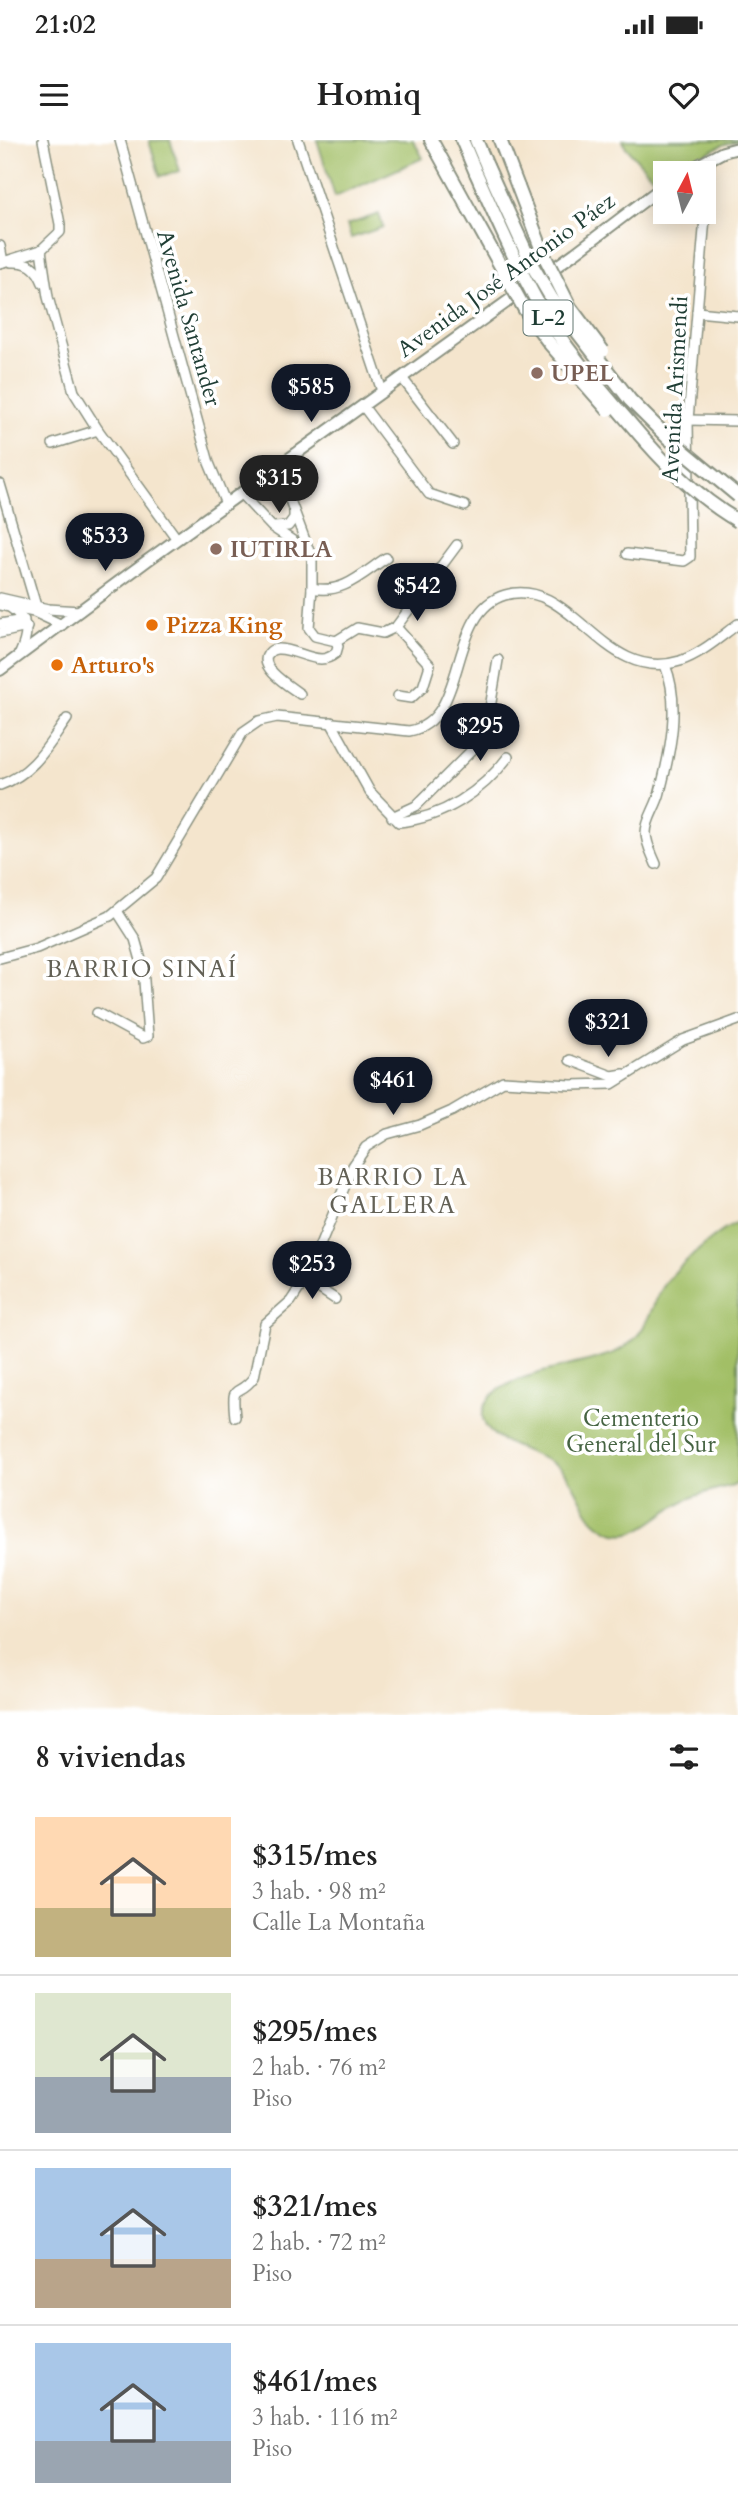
<!DOCTYPE html>
<html lang="es">
<meta charset="utf-8">
<style>
body{margin:0;font-family:Cardo,serif;background:#f2f2f2;color:#222;height:100vh;display:flex;flex-direction:column;font-size:26px;white-space:nowrap}
*{box-sizing:border-box;margin:0}
p{font-size:23px;color:#767676}
.icon{flex:none;width:38px;height:38px;fill:none;stroke:currentColor;stroke-width:2;stroke-linecap:round;stroke-linejoin:round}
.map{position:relative;height:1575px;overflow:hidden}
.drawer{display:flex;flex-direction:column;background:#fff;flex:1}
.drawer>*{flex:none}
.needle{width:46px;rotate:7deg}
.tools{position:absolute;left:653px;top:21px;display:grid;gap:14px}
.tools a{display:grid;place-items:center;width:63px;height:63px;border-radius:0px;background:#fff;box-shadow:0 4px 18px #0003;font-size:35px}
.price{position:absolute;translate:-50% -60px;padding:0 16px;border-radius:24px;background:#111827;color:#fff;font-size:23px;line-height:46px;filter:drop-shadow(0 2px 4px #0008)}
.price::after{content:'';position:absolute;left:50%;top:42px;width:21px;height:16px;margin-left:-10px;background:inherit;clip-path:polygon(0 0,100% 0,50% 100%)}
.price.current{background:#222;color:#fff}
ul{padding:0;list-style:none}
li{display:flex;align-items:center;gap:21px;height:175px;padding:0 35px}
li+li{border-top:2px solid #e0e0e0}
li span{display:grid;place-items:center;flex:none;width:196px;height:140px;border-radius:0px;color:#555}
li>.icon{margin-inline-start:auto}
span .icon{width:84px;height:84px;fill:#fffc;stroke-width:1}
li b{font-size:30px}
h2{display:flex;justify-content:space-between;align-items:center;height:84px;padding:0 35px;font-size:30px}
.status{display:flex;justify-content:space-between;align-items:center;height:49px;padding:0 35px;background:#fff;direction:ltr}
.status svg{height:19px;fill:currentColor}
header{display:flex;justify-content:space-between;align-items:center;height:91px;padding:0 35px;background:#fff;font-size:32px;font-weight:600}
.map>svg:first-child{display:block}
</style>
<div class="status"><b>21:02</b><svg viewBox="0 0 49 12"><path d="M0 12V9h3v3zM5 12V6h3v6zM10 12V3h3v9zM15 12V0h3v12zM26 1h20v11H26zM47 4h2v5h-2z"/></svg></div>
<header><svg class="icon" aria-label="menu" viewBox="0 0 24 24"><path d="M4 6h16M4 12h16M4 18h16"/></svg>Homiq<svg class="icon" aria-label="heart" viewBox="0 0 24 24"><path d="M12 20l-8-8c-3-5 5-10 8-4 3-6 11-1 8 4z"/></svg></header>
<div class="map">
<svg width="738" height="1575" viewBox="0 0 738 1575">
<rect width="100%" height="100%" fill="#fff"/>
<filter id="ink" filterUnits="userSpaceOnUse"><feTurbulence type="fractalNoise" baseFrequency=".0143" numOctaves="2"/><feDisplacementMap in="SourceGraphic" scale="14" xChannelSelector="R" yChannelSelector="G"/><feConvolveMatrix kernelMatrix="1 2 1 2 8 2 1 2 1" color-interpolation-filters="sRGB"/></filter>
<filter id="wash" filterUnits="userSpaceOnUse"><feTurbulence type="fractalNoise" baseFrequency=".00686" numOctaves="4" result="noise"/><feDisplacementMap in="SourceGraphic" scale="28" xChannelSelector="R" yChannelSelector="G"/><feGaussianBlur stdDeviation="1.57" result="paint"/><feColorMatrix in="noise" values="0 0 0 0 0 0 0 0 0 0 0 0 0 0 0 0 0 1.4 0 .05"/><feComposite in="paint" operator="in"/></filter>
<g filter="url(#wash)">
<rect width="100%" height="100%" fill="#f4e5cd"/>
<g fill="#a2bf66" stroke="#607e4d" stroke-width="2">
<path d="M170,0L180,31L160,36L149,1Z"/>
<path d="M317,0H413L423,18L335,57Z"/>
<path d="M623,0H738V1L722,5L670,33H665V36L656,41L625,6Z"/>
<path d="M379,74L383,87L351,98L347,85Z"/>
<path d="M738,1082V1344C720,1348 699,1353 682,1362C653,1377 628,1413 595,1381C581,1368 578,1344 560,1328C543,1312 478,1304 483,1272C490,1231 585,1228 618,1211C653,1193 648,1161 672,1135C683,1123 710,1099 724,1090C729,1087 734,1085 738,1082Z"/>
</g>
</g>
<g filter="url(#ink)">
<g fill="none" stroke-linecap="round" stroke-linejoin="round">
<defs>
<g id="minor">
<path d="M120,0L209,323L226,364"/>
<path d="M298,0L382,251"/>
<path d="M0,106L3,122"/>
<path d="M41,110L48,157L74,252L98,290L177,399"/>
<path d="M11,122C28,121 37,127 43,143"/>
<path d="M0,123L41,110L60,92V84L43,0"/>
<path d="M697,172L738,176"/>
<path d="M402,238L453,304"/>
<path d="M363,266L429,354L465,366"/>
<path d="M688,280L738,281"/>
<path d="M53,304L98,290"/>
<path d="M278,328L312,419V448L309,488L315,496L336,501L338,506L336,513C331,517 327,519 321,519C306,518 291,508 277,509C274,509 270,511 268,514C258,528 291,547 300,554"/>
<path d="M0,344L36,466"/>
<path d="M241,354L272,387L308,411"/>
<path d="M274,387L288,386L294,378V372"/>
<path d="M627,414L684,421L690,417L688,280L710,18"/>
<path d="M312,448C342,455 362,434 386,418"/>
<path d="M0,458L48,469L80,471"/>
<path d="M0,465L34,472L62,485"/>
<path d="M11,468C31,482 28,496 19,516"/>
<path d="M0,484L24,480"/>
<path d="M396,487L430,525L423,547L411,558L398,556"/>
<path d="M0,493L27,487"/>
<path d="M336,501L357,488L383,493L396,487L457,405"/>
<path d="M331,582L370,652L399,682C442,678 482,652 508,617"/>
<path d="M0,645C34,633 47,607 67,579"/>
<path d="M392,677L416,666L476,606L488,580L498,520"/>
<path d="M656,724C652,714 646,704 646,693C646,679 657,666 660,652C670,613 681,564 665,525"/>
<path d="M0,818L37,808L110,776L156,738L243,592L259,581L277,577L409,591C470,581 446,472 505,455C573,436 602,545 680,521C701,514 720,497 738,484"/>
<path d="M97,873L143,898L148,896L143,827L135,799L117,771"/>
<path d="M570,920L612,936L624,934"/>
<path d="M305,1139L335,1159"/>
<path d="M235,1277C231,1239 237,1260 254,1237L265,1184L291,1161L308,1135L353,1026L366,1007L387,994L420,985L452,971L503,941L571,945L612,944L683,900L738,880"/>
</g>
<g id="major">
<path d="M683,33L723,12L738,8"/>
<path d="M0,530L148,420L575,113L665,45"/>
</g>
<g id="highway">
<path d="M431,0L469,69"/>
<path d="M462,0L476,33"/>
<path d="M476,0L487,26"/>
<path d="M500,0L518,47"/>
</g>
</defs>
<use href="#minor" stroke="#8a9180" stroke-width="12"/>
<use href="#major" stroke="#8a9180" stroke-width="14"/>
<use href="#highway" stroke="#8a9180" stroke-width="16"/>
<use href="#minor" stroke="#fff" stroke-width="9"/>
<use href="#major" stroke="#fff" stroke-width="10"/>
<use href="#highway" stroke="#fff" stroke-width="12"/>
<defs>
<g id="highway-bridge">
<path d="M487,26L532,125L552,159L630,260L668,298L738,356"/>
<path d="M476,33C496,77 514,121 538,163C563,206 596,244 628,281C660,319 695,356 738,381"/>
<path d="M518,47L543,113L570,167L603,211"/>
<path d="M469,69L525,170L550,204L608,270"/>
</g>
</defs>
<use href="#highway-bridge" stroke="#8a9180" stroke-width="16" stroke-linecap="butt"/>
<use href="#highway-bridge" stroke="#fff" stroke-width="12"/>
</g>
</g>
<g fill="#8d6e63" stroke="#fff" stroke-width="2.5">
<circle cx="537" cy="233" r="7"/>
<circle cx="216" cy="409" r="7"/>
</g>
<g fill="#e8710a" stroke="#fff" stroke-width="2.5">
<circle cx="152" cy="485" r="7"/>
<circle cx="57" cy="525" r="7"/>
</g>
<g text-anchor="middle" dominant-baseline="central" stroke-width="7" stroke-linejoin="round" paint-order="stroke">
<rect fill="#fff" stroke="#627771" stroke-width="2" x="523.5" y="160.5" width="49" height="35" rx="5"/>
<g font-size="21" font-weight="bold" fill="#1f3d34">
<text x="548" y="178">L-2</text>
</g>
<g font-size="23" fill="#1f3d34" stroke="#fff">
<text transform="translate(506 135) rotate(-36)">Avenida José Antonio Páez</text>
<text transform="translate(189 178) rotate(74)">Avenida Santander</text>
<text transform="translate(675 249) rotate(-87)">Avenida Arismendi</text>
</g>
<g font-size="23" font-weight="bold" fill="#785e54" stroke="#fff" text-anchor="start">
<text x="551" y="233">UPEL</text>
<text x="230" y="409">IUTIRLA</text>
</g>
<g font-size="23" font-weight="bold" fill="#c56008" stroke="#fff" text-anchor="start">
<text x="166" y="485">Pizza King</text>
<text x="71" y="525">Arturo's</text>
</g>
<g font-size="23" fill="#466443" stroke="#fff">
<text x="641" y="1278">Cementerio<tspan x="641" dy="26">General del Sur</tspan></text>
</g>
<g font-size="24" letter-spacing="2" fill="#636156" stroke="#fff">
<text x="142" y="829">BARRIO SINAÍ</text>
<text x="393" y="1037">BARRIO LA<tspan x="393" dy="28">GALLERA</tspan></text>
</g>
</g>
</svg>
<div class="tools">
<a><svg class="needle" viewBox="-14 -14 28 28"><path d="M0-13l5 13h-10z" fill="#e53935"/><path d="M0 13l5-13h-10z" fill="#767676"/></svg></a>
</div>
<b class="price" style="left:311px;top:284px">$585</b>
<b class="price current" style="left:279px;top:375px">$315</b>
<b class="price" style="left:105px;top:433px">$533</b>
<b class="price" style="left:417px;top:483px">$542</b>
<b class="price" style="left:480px;top:623px">$295</b>
<b class="price" style="left:608px;top:919px">$321</b>
<b class="price" style="left:393px;top:977px">$461</b>
<b class="price" style="left:312px;top:1161px">$253</b>
</div>
<section class="drawer">
<h2>8 viviendas<svg class="icon" aria-label="filters" viewBox="0 0 24 24"><path d="M4 7h16M4 17h16"/><circle cx="9" cy="7" r="2"/><circle cx="15" cy="17" r="2"/></svg></h2>
<ul>
<li><span style="background:linear-gradient(#ffd9b3 65%,#c2b280 0)"><svg class="icon" aria-label="home" viewBox="0 0 24 24"><path d="M3 11l9-7 9 7M6 9v11h12V9"/></svg></span><div><b>$315/mes</b><p>3 hab. · 98 m²</p><p>Calle La Montaña</p></div></li>
<li><span style="background:linear-gradient(#dfe7d0 60%,#9aa5b1 0)"><svg class="icon" aria-label="home" viewBox="0 0 24 24"><path d="M3 11l9-7 9 7M6 9v11h12V9"/></svg></span><div><b>$295/mes</b><p>2 hab. · 76 m²</p><p>Piso</p></div></li>
<li><span style="background:linear-gradient(#a9c7e8 65%,#b9a48a 0)"><svg class="icon" aria-label="home" viewBox="0 0 24 24"><path d="M3 11l9-7 9 7M6 9v11h12V9"/></svg></span><div><b>$321/mes</b><p>2 hab. · 72 m²</p><p>Piso</p></div></li>
<li><span style="background:linear-gradient(#a9c7e8 70%,#9aa5b1 0)"><svg class="icon" aria-label="home" viewBox="0 0 24 24"><path d="M3 11l9-7 9 7M6 9v11h12V9"/></svg></span><div><b>$461/mes</b><p>3 hab. · 116 m²</p><p>Piso</p></div></li>
</ul>
</section>
